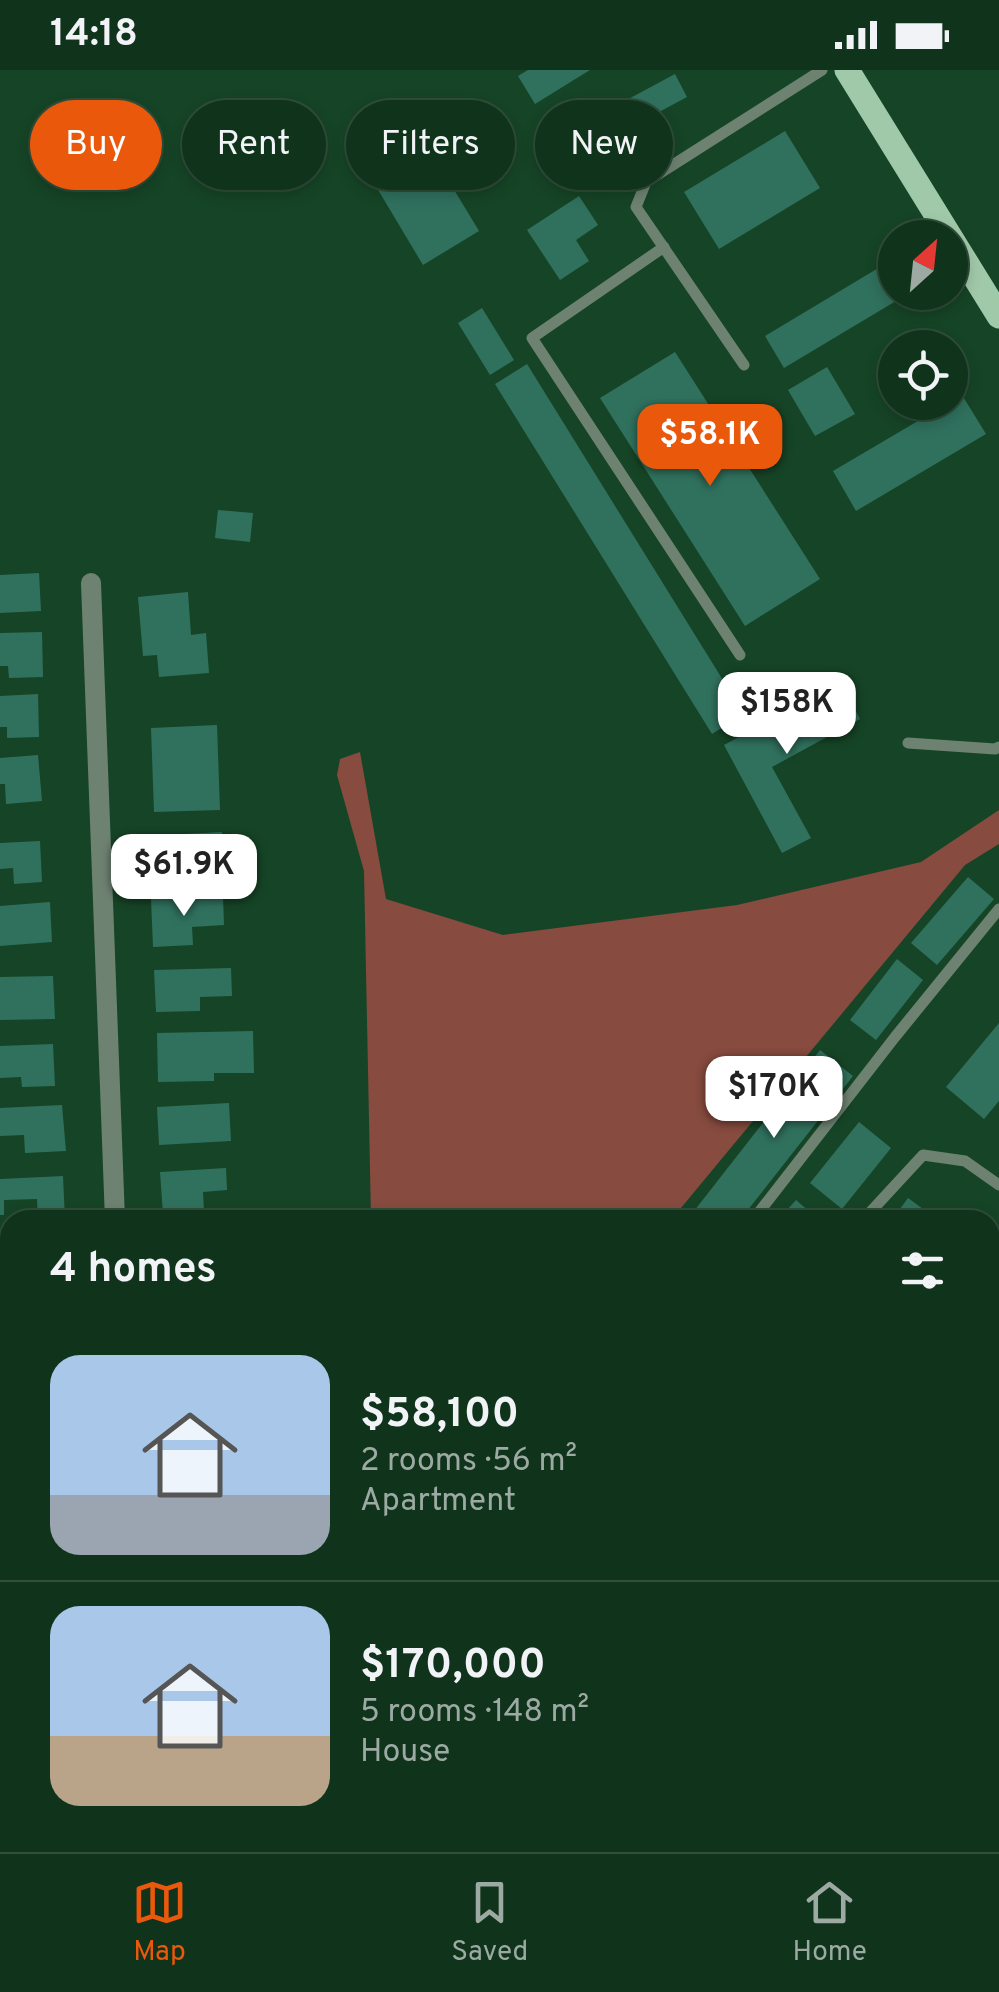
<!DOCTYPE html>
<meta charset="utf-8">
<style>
body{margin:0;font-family:Overpass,sans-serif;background:#1e3f29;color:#f1f3f6;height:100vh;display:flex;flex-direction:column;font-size:38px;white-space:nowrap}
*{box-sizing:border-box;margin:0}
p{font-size:32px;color:#9caaa3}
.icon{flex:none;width:55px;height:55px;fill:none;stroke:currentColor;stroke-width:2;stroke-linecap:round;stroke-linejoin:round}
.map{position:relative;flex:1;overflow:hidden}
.panel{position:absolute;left:0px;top:1140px;width:1000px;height:642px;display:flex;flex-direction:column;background:#10331c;border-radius:30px 30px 0 0;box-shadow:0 5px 15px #0003,0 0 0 2px #304e3b}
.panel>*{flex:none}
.hud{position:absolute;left:30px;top:30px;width:940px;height:90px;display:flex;gap:20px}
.needle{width:65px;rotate:27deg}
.buttons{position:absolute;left:878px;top:150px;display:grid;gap:20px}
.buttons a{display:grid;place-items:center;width:90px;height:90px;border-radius:50%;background:#10331c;box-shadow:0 5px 15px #0003,0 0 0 2px #304e3b;font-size:50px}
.price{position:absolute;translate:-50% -85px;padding:0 22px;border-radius:20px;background:#fff;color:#222;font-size:32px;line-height:65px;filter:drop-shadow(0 2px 5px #0008)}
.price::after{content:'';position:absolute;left:50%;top:60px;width:30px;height:22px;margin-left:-15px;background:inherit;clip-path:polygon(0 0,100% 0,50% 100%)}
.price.selected{background:#ea580c;color:#fff}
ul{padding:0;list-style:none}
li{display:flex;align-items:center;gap:30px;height:250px;padding:0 50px}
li+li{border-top:2px solid #304e3b}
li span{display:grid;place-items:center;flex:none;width:280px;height:200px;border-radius:30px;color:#555}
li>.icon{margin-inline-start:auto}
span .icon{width:120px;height:120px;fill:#fffc;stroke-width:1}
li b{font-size:42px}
h2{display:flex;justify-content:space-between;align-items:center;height:120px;padding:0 50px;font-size:42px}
.tag{padding:0 35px;border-radius:45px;background:#10331c;box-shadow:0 5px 15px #0003,0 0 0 2px #304e3b;font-size:35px;line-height:90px}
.tag.selected{background:#ea580c;color:#fff}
.status{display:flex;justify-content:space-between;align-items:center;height:70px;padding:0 50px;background:#10331c;direction:ltr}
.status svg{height:28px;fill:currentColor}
.tabs{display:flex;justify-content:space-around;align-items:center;height:140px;border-top:2px solid #304e3b;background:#10331c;font-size:28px;color:#9caaa3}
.tabs a{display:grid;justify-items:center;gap:5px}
.tabs .selected{color:#ea580c}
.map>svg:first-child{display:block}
</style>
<div class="status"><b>14:18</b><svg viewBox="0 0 49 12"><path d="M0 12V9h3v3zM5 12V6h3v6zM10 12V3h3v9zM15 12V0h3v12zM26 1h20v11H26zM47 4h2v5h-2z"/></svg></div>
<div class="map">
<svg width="999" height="1782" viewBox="0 0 999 1782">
<rect width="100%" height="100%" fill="#164426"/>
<path fill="#874b3f" d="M360,682L386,829L503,865L737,835L921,792L999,740V774L965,795L671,1150H371L364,801L337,705L340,689Z"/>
<g fill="#30715e">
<path d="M528,0H590L535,34L518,6Z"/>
<path d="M675,4L687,27L620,63L608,40Z"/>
<path d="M785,61L820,118L719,179L684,122Z"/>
<path d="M424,70L479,161L423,195L368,103Z"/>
<path d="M579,126L598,155L576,170L589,191L560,210L527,160Z"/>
<path d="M890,191L895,199V222H911L784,298L765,266Z"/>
<path d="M482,238L514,290L490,305L458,253Z"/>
<path d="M675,282L820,509L745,556L600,328Z"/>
<path d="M527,294L744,644L712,664L495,314Z"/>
<path d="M827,297L855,344L815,366L788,320Z"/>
<path d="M962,325L986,364L856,441L833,401Z"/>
<path d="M218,440L253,443L250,472L215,468Z"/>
<path d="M39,503L41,541L0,543V505Z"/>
<path d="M188,522L191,565L206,563L209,603L159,607L157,585L143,586L138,527Z"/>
<path d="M42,562L43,607L9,608L8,596H0V563Z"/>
<path d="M841,612L860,649L772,697L811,768L782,783L724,675Z"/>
<path d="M38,624L39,667L7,668V657H0V626Z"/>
<path d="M217,655L220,740L154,742L151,658Z"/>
<path d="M38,685L42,731L6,734L5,714H0V688Z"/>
<path d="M222,762L224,801L200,802V809L151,812L149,766Z"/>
<path d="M40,771L42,812L14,814L13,798L0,799V773Z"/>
<path d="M968,807L994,829L937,895L911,873Z"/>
<path d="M223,826L224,855L192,857L193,875L153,877L151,829Z"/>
<path d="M50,832L52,872L0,876V836Z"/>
<path d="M897,889L923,910L876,970L850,950Z"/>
<path d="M231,898L232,926L200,927V941L156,942L154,900Z"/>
<path d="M53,906L55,949L0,950V907Z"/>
<path d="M999,953V1031L984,1049L946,1017Z"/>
<path d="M253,961L254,1003H214V1011L158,1012L157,963Z"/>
<path d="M53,974L55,1016L22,1017L21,1007L0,1008V976Z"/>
<path d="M820,980L853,1006L740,1150H687Z"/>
<path d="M229,1033L231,1071L159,1075L157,1037Z"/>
<path d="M62,1035L66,1081L25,1083L24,1065L0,1066V1038Z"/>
<path d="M859,1052L891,1078L842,1139L810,1113Z"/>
<path d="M226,1098L227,1120L203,1122L204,1141L163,1144L160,1102Z"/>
<path d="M63,1106L65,1150H38L37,1129L4,1130V1145H0V1109Z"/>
<path d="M908,1128L938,1150H892Z"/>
<path d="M796,1130L819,1150H778Z"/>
<rect x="0" y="1178" width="10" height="23"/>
<rect x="3" y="1242" width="7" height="46"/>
<path d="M10,1517V1545L0,1546V1518Z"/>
<path d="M417,1772H486V1782H418Z"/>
<path d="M638,1772H693L694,1782H638Z"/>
<path d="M790,1772H828V1782H791Z"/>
<path d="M188,1777L244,1778V1782H188Z"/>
</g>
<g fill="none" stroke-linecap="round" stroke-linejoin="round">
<g stroke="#6e8272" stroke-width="11">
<path d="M664,177L532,268L740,585"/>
<path d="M744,295L636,137L646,112L822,0"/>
<path d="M908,673L995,679L999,677"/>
<path d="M753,1150L895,967L999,839"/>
<path d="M863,1150L923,1085L965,1091L999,1115"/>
<path d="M400,1772V1782"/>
</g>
<g stroke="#6e8272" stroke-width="20">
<path d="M91,513L115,1150"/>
<path d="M990,1737L999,1735"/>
<path d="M139,1772V1782"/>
<path d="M514,1772V1782"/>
<path d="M746,1772V1782"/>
<path d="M906,1782L920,1772"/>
</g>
<path stroke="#a0c9a9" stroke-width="25" d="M847,0L999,246"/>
</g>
</svg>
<div class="buttons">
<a><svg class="needle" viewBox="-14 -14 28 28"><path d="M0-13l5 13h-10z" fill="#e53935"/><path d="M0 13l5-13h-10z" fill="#9caaa3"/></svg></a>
<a><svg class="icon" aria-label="locate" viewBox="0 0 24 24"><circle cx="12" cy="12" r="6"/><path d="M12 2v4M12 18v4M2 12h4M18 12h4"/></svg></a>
</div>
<b class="price selected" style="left:710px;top:419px">$58.1K</b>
<b class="price" style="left:787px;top:687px">$158K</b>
<b class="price" style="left:184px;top:849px">$61.9K</b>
<b class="price" style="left:774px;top:1071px">$170K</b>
<div class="hud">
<a class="tag selected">Buy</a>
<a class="tag">Rent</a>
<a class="tag">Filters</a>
<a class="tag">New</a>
</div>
<section class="panel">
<h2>4 homes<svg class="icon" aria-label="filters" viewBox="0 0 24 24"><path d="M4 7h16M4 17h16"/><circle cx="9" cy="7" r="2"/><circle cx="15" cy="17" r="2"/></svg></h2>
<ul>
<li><span style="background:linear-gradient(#a9c7e8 70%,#9aa5b1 0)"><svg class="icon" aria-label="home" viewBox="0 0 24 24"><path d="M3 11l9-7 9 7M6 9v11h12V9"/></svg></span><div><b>$58,100</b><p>2 rooms · 56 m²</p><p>Apartment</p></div></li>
<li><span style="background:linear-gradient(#a9c7e8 65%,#b9a48a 0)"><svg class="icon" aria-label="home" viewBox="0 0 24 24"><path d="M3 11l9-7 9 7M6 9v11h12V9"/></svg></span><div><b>$170,000</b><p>5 rooms · 148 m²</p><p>House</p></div></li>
</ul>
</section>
</div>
<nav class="tabs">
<a class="selected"><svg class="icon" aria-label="map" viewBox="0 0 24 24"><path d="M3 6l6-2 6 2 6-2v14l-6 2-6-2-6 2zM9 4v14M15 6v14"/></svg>Map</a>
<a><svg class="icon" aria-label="saved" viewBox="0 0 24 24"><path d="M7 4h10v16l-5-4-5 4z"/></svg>Saved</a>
<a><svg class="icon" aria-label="home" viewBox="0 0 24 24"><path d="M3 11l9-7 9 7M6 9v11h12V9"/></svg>Home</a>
</nav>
